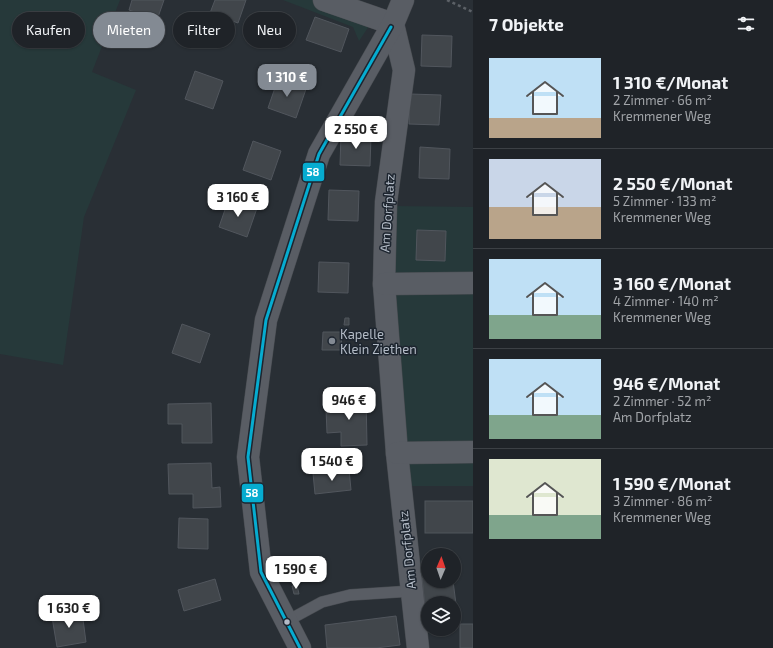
<!DOCTYPE html>
<html lang="de">
<meta charset="utf-8">
<style>
body{margin:0;font-family:"Exo 2",sans-serif;background:#272b30;color:#f1f3f6;height:100vh;display:flex;flex-direction:column;font-size:15px;white-space:nowrap}
*{box-sizing:border-box;margin:0}
p{font-size:13px;color:#a1a4a8}
.icon{flex:none;width:22px;height:22px;fill:none;stroke:currentColor;stroke-width:2;stroke-linecap:round;stroke-linejoin:round}
.map{position:relative;flex:1;overflow:hidden}
.side{display:flex;flex-direction:column;background:#1f2328;width:300px}
.side>*{flex:none}
.top-card{position:absolute;left:12px;top:12px;width:380px;height:36px;display:flex;gap:8px}
.needle{width:26px;rotate:2deg}
.tools{position:absolute;left:421px;top:548px;display:grid;gap:8px}
.tools a{display:grid;place-items:center;width:40px;height:40px;border-radius:50%;background:#1f2328;box-shadow:0 1px 3px #0004,0 0 0 1px #3c4045;font-size:20px}
.price{position:absolute;translate:-50% -34px;padding:0 9px;border-radius:8px;background:#fff;color:#222;font-size:13px;line-height:26px;filter:drop-shadow(0 1px 2px #0008)}
.price::after{content:'';position:absolute;left:50%;top:24px;width:12px;height:9px;margin-left:-6px;background:inherit;clip-path:polygon(0 0,100% 0,50% 100%)}
.price.selected{background:#838a93;color:#fff}
ul{padding:0;list-style:none}
li{display:flex;align-items:center;gap:12px;height:100px;padding:0 16px}
li+li{border-top:1px solid #3c4045}
li span{display:grid;place-items:center;flex:none;width:112px;height:80px;border-radius:0px;color:#555}
li>.icon{margin-inline-start:auto}
span .icon{width:48px;height:48px;fill:#fffc;stroke-width:1}
li b{font-size:17px}
h2{display:flex;justify-content:space-between;align-items:center;height:48px;padding:0 16px;font-size:17px}
.pill{padding:0 14px;border-radius:18px;background:#1f2328;box-shadow:0 1px 3px #0004,0 0 0 1px #3c4045;font-size:14px;line-height:36px}
.pill.selected{background:#838a93;color:#fff}
main{display:flex;flex:1;min-height:0}
.map>svg:first-child{display:block}
</style>
<main>
<div class="map">
<svg width="473" height="648" viewBox="0 0 473 648">
<rect width="100%" height="100%" fill="#292f35"/>
<g fill="#26393a">
<path d="M0,0H120L92,72L136,90L84,217L63,365L0,354Z"/>
<path d="M283,0H350L379,11L359,41L353,27Z"/>
<path d="M394,206L473,207V486H406L392,274Z"/>
</g>
<g fill="#41464b" stroke="#51565d">
<path d="M132,0H164L157,20L129,10Z"/>
<path d="M215,0H246L238,23L210,13Z"/>
<path d="M315,17L349,29L341,52L306,40Z"/>
<path d="M422,35L452,36L451,67L421,66Z"/>
<path d="M195,71L223,81L213,109L185,99Z"/>
<path d="M278,79L306,89L296,118L268,108Z"/>
<path d="M410,94L441,95L439,125L409,124Z"/>
<path d="M341,135L371,136L370,166L340,165Z"/>
<path d="M253,141L281,151L271,180L243,170Z"/>
<path d="M420,147L450,149L449,179L419,178Z"/>
<path d="M329,190L359,191L358,221L328,220Z"/>
<path d="M229,198L257,208L247,237L219,227Z"/>
<path d="M417,230L446,231L445,261L416,260Z"/>
<path d="M319,262L349,263L348,293L318,292Z"/>
<path d="M345,318H349V325H344Z"/>
<path d="M182,324L210,334L200,363L172,353Z"/>
<path d="M323,332H342L341,350H322Z"/>
<path d="M340,397H366L367,445L341,446V432L327,433L326,409L340,408Z"/>
<path d="M211,403L212,443H182V424H168V404Z"/>
<path d="M211,463L212,488L220,487L221,507L193,508V494H169L168,464Z"/>
<path d="M349,469L351,490L315,494L313,473Z"/>
<rect x="425" y="501" width="48" height="32"/>
<path d="M179,518L208,519V549L178,548Z"/>
<path d="M428,577V581H453L456,604L428,603V607H425L422,578Z"/>
<path d="M215,579L221,600L184,611L178,590Z"/>
<path d="M297,585L299,594H294L292,586Z"/>
<path d="M82,612L86,642L57,647L52,617Z"/>
<path d="M396,616L400,645L376,648H327L325,625Z"/>
<rect x="460" y="624" width="13" height="24"/>
</g>
<g fill="none" stroke-linecap="round" stroke-linejoin="round">
<defs>
<path id="lane" d="M287,621L322,602L350,595L412,591"/>
<g id="street">
<path d="M324,0L393,24L404,70L386,202L384,284L397,453L418,648"/>
<path d="M384,284L473,283"/>
<path d="M397,453L473,452"/>
<path d="M300,648L261,572L248,457L266,320L319,154L393,24L403,0"/>
</g>
</defs>
<use href="#lane" stroke="#474b50" stroke-width="12"/>
<use href="#street" stroke="#474b50" stroke-width="23"/>
<path stroke="#5c6167" stroke-width="2.5" stroke-dasharray="3 3" stroke-linecap="butt" d="M447,0L473,12"/>
<use href="#lane" stroke="#595d64" stroke-width="11"/>
<use href="#street" stroke="#595d64" stroke-width="22"/>
<defs>
<path id="bus-1" d="M300,648L261,572L248,457L266,320L319,154L391,27"/>
</defs>
<use href="#bus-1" stroke="#1d252f" stroke-width="6"/>
<use href="#bus-1" stroke="#06acd0" stroke-width="3"/>
</g>
<circle fill="#838a93" stroke="#1d252f" stroke-width="1.5" cx="332" cy="341" r="4"/>
<circle fill="#b3bbc6" stroke="#1d252f" stroke-width="1.5" cx="287" cy="622" r="3.5"/>
<g text-anchor="middle" dominant-baseline="central" stroke-width="3" stroke-linejoin="round" paint-order="stroke">
<g font-size="13" fill="#b3bbc6" stroke="#1d252f">
<text transform="translate(387 213) rotate(-86)">Am Dorfplatz</text>
<text transform="translate(407 550) rotate(-96)">Am Dorfplatz</text>
</g>
<g font-size="13" fill="#b3bbc6" stroke="#1d252f" text-anchor="start">
<text x="340" y="334">Kapelle<tspan x="340" dy="15">Klein Ziethen</tspan></text>
</g>
</g>
<g stroke="#1d252f" stroke-width="1.5">
<rect x="302" y="162" width="23" height="20" rx="4" fill="#06acd0"/>
<rect x="241" y="483" width="23" height="20" rx="4" fill="#06acd0"/>
</g>
<g font-size="11" text-anchor="middle" font-weight="bold" fill="#fff">
<text x="313" y="176">58</text>
<text x="252" y="497">58</text>
</g>
</svg>
<div class="tools">
<a><svg class="needle" viewBox="-14 -14 28 28"><path d="M0-13l5 13h-10z" fill="#e53935"/><path d="M0 13l5-13h-10z" fill="#a1a4a8"/></svg></a>
<a><svg class="icon" aria-label="layers" viewBox="0 0 24 24"><path d="M12 4l9 5-9 5-9-5zM3 14l9 5 9-5"/></svg></a>
</div>
<b class="price selected" style="left:287px;top:98px">1 310 €</b>
<b class="price" style="left:356px;top:150px">2 550 €</b>
<b class="price" style="left:238px;top:218px">3 160 €</b>
<b class="price" style="left:349px;top:421px">946 €</b>
<b class="price" style="left:332px;top:482px">1 540 €</b>
<b class="price" style="left:296px;top:590px">1 590 €</b>
<b class="price" style="left:69px;top:629px">1 630 €</b>
<div class="top-card">
<a class="pill">Kaufen</a>
<a class="pill selected">Mieten</a>
<a class="pill">Filter</a>
<a class="pill">Neu</a>
</div>
</div>
<section class="side">
<h2>7 Objekte<svg class="icon" aria-label="filters" viewBox="0 0 24 24"><path d="M4 7h16M4 17h16"/><circle cx="9" cy="7" r="2"/><circle cx="15" cy="17" r="2"/></svg></h2>
<ul>
<li><span style="background:linear-gradient(#bfe0f5 75%,#b9a48a 0)"><svg class="icon" aria-label="home" viewBox="0 0 24 24"><path d="M3 11l9-7 9 7M6 9v11h12V9"/></svg></span><div><b>1 310 €/Monat</b><p>2 Zimmer · 66 m²</p><p>Kremmener Weg</p></div></li>
<li><span style="background:linear-gradient(#c9d6e8 60%,#b9a48a 0)"><svg class="icon" aria-label="home" viewBox="0 0 24 24"><path d="M3 11l9-7 9 7M6 9v11h12V9"/></svg></span><div><b>2 550 €/Monat</b><p>5 Zimmer · 133 m²</p><p>Kremmener Weg</p></div></li>
<li><span style="background:linear-gradient(#bfe0f5 70%,#7fa58c 0)"><svg class="icon" aria-label="home" viewBox="0 0 24 24"><path d="M3 11l9-7 9 7M6 9v11h12V9"/></svg></span><div><b>3 160 €/Monat</b><p>4 Zimmer · 140 m²</p><p>Kremmener Weg</p></div></li>
<li><span style="background:linear-gradient(#bfe0f5 70%,#7fa58c 0)"><svg class="icon" aria-label="home" viewBox="0 0 24 24"><path d="M3 11l9-7 9 7M6 9v11h12V9"/></svg></span><div><b>946 €/Monat</b><p>2 Zimmer · 52 m²</p><p>Am Dorfplatz</p></div></li>
<li><span style="background:linear-gradient(#dfe7d0 70%,#7fa58c 0)"><svg class="icon" aria-label="home" viewBox="0 0 24 24"><path d="M3 11l9-7 9 7M6 9v11h12V9"/></svg></span><div><b>1 590 €/Monat</b><p>3 Zimmer · 86 m²</p><p>Kremmener Weg</p></div></li>
</ul>
</section>
</main>
